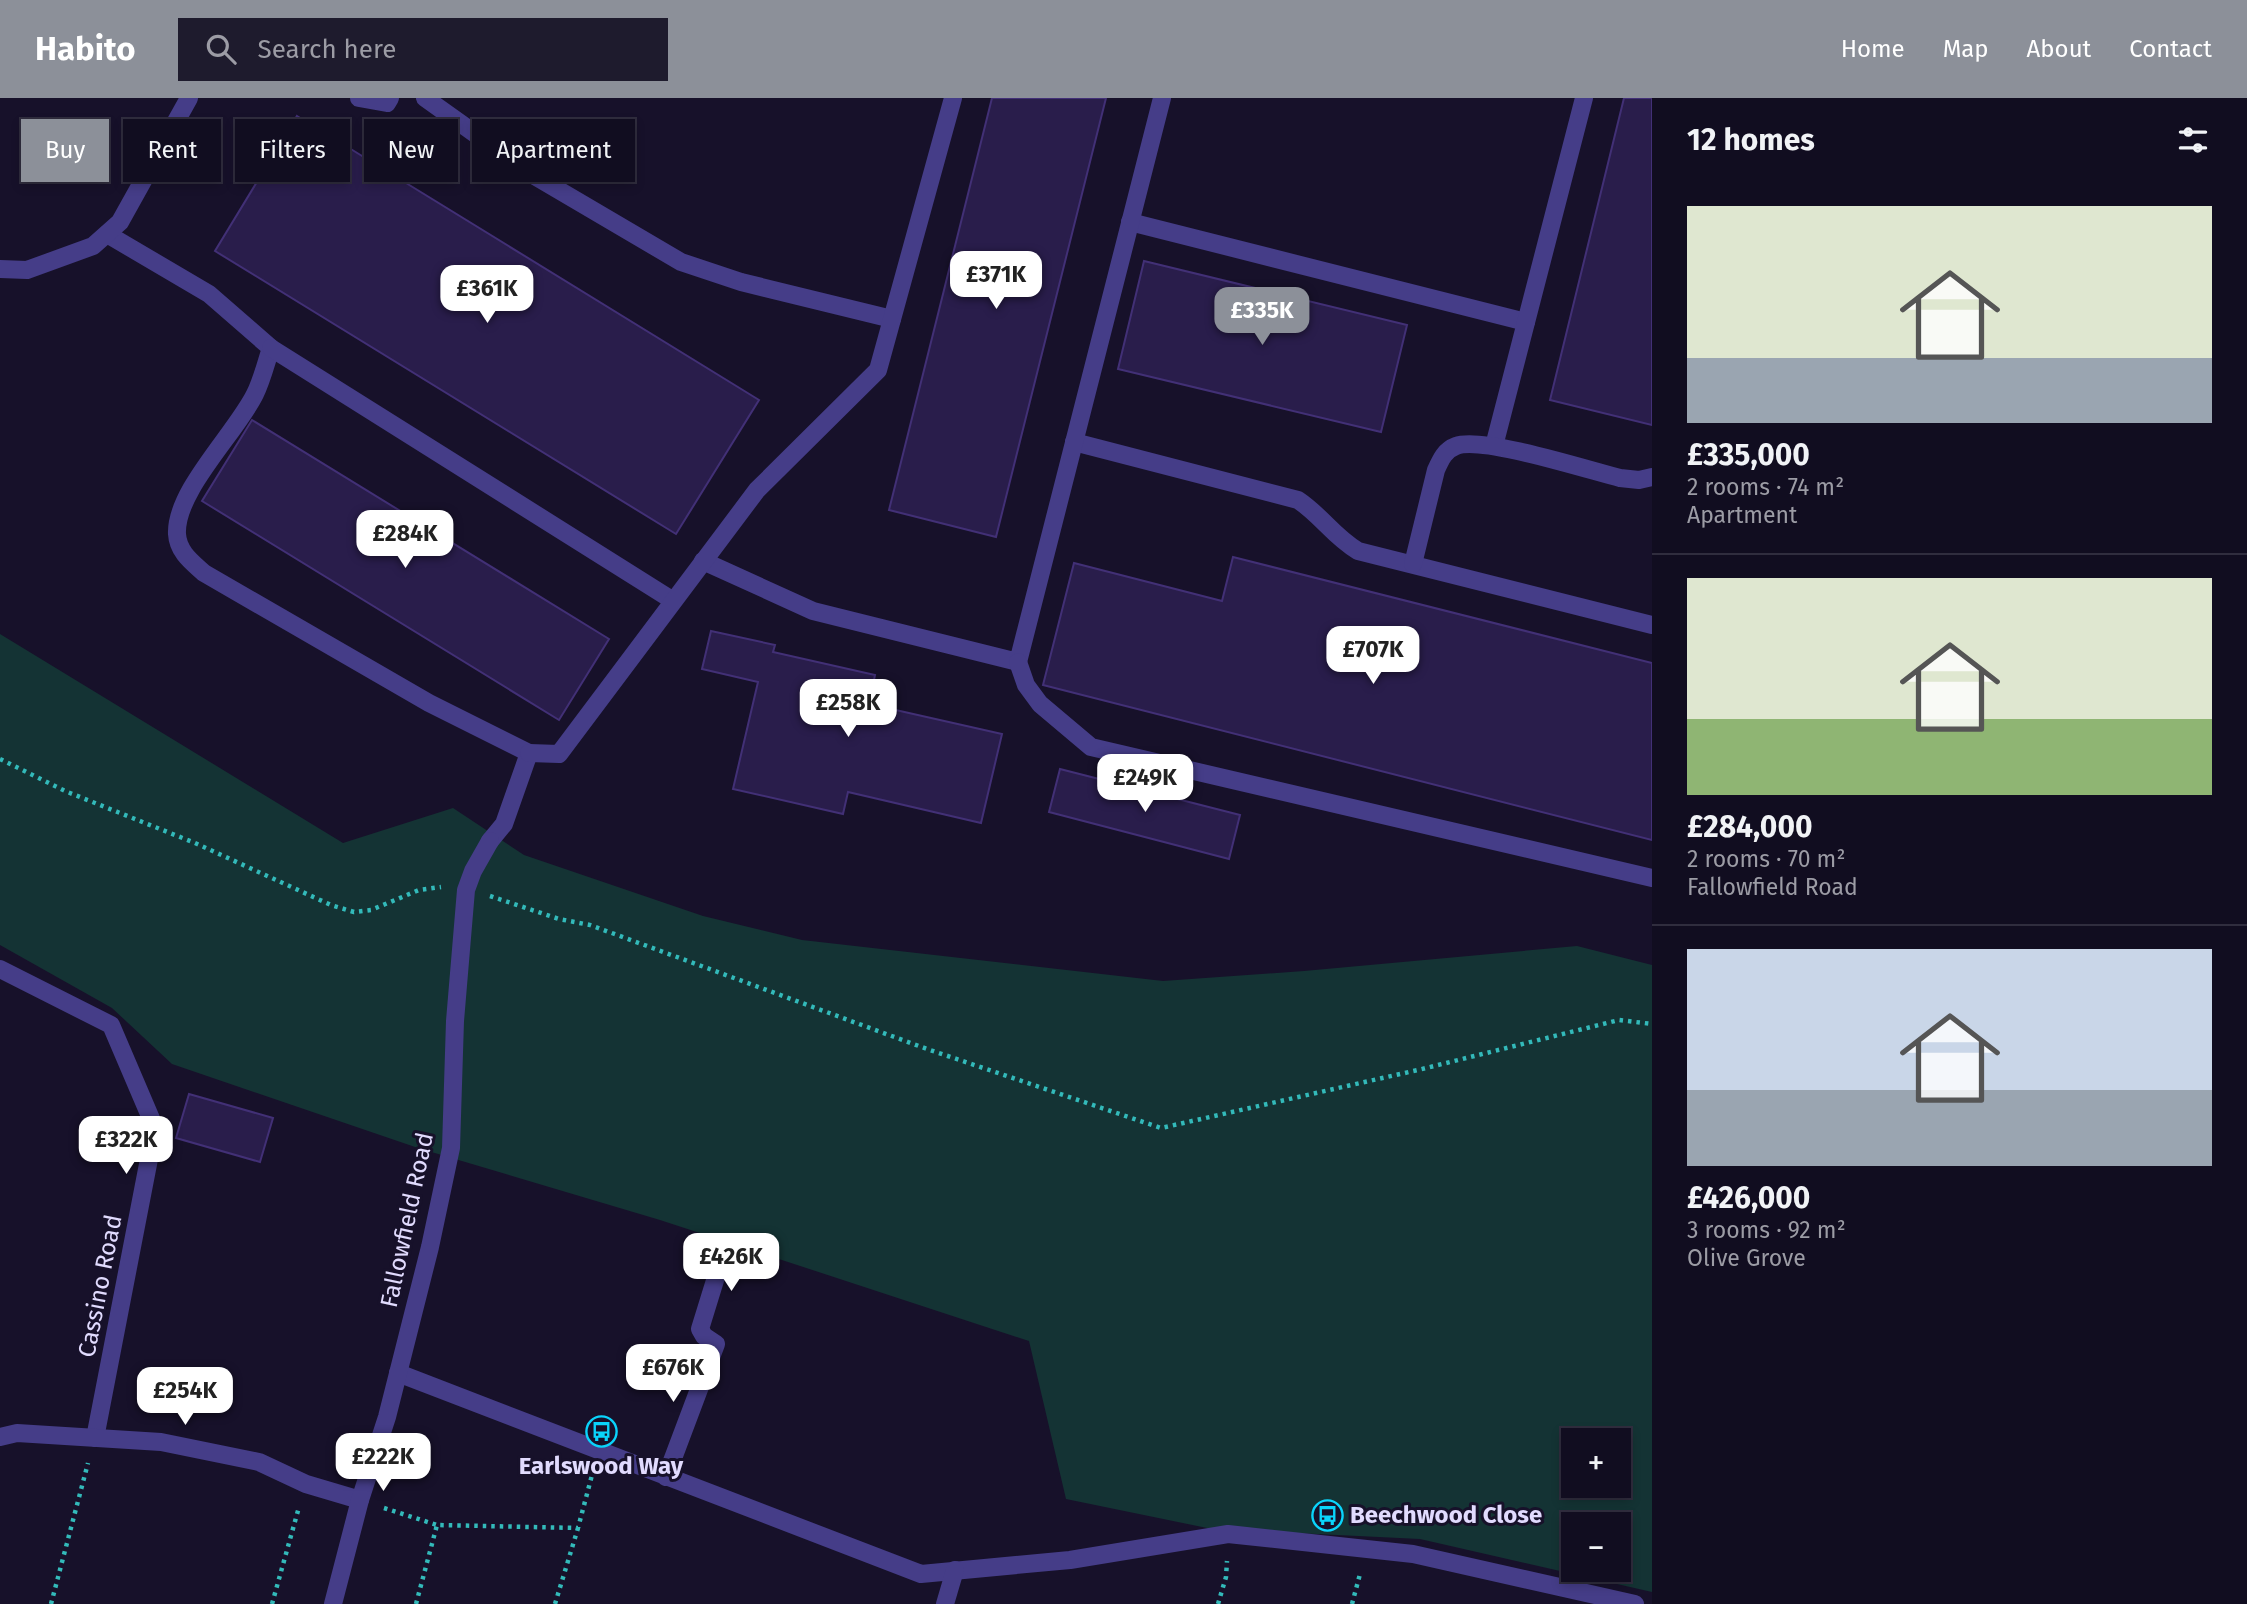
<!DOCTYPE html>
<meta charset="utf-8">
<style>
body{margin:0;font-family:"Fira Sans",sans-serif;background:#1e1b2d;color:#f1f3f6;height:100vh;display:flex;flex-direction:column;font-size:26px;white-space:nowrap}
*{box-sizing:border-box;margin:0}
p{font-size:23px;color:#9c9ca5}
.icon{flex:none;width:38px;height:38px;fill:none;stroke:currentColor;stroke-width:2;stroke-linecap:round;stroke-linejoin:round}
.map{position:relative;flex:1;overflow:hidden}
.panel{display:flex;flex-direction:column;background:#110d20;width:595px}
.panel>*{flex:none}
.guide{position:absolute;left:21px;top:21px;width:665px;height:63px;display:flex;gap:14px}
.tools{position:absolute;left:1561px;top:1330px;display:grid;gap:14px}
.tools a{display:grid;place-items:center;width:70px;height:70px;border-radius:0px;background:#110d20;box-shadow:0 4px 10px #0003,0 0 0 2px #302d3e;font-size:35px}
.price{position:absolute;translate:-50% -60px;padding:0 16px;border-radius:14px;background:#fff;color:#222;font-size:23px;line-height:46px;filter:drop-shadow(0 2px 4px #0008)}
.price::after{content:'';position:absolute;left:50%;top:42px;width:21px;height:16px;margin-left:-10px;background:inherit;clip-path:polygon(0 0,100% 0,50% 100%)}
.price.selected{background:#8c9099;color:#fff}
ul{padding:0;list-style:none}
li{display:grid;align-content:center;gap:14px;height:371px;padding:0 35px}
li+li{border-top:2px solid #302d3e}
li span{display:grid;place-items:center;height:217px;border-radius:0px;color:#555}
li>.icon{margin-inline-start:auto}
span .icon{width:126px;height:126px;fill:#fffc;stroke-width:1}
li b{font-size:30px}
h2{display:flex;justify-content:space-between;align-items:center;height:84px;padding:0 35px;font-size:30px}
.pill{padding:0 24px;border-radius:0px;background:#110d20;box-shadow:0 4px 10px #0003,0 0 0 2px #302d3e;font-size:24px;line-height:63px}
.pill.selected{background:#8c9099;color:#fff}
header{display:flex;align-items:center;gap:42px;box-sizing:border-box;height:98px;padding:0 35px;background:#8c9099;color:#fff}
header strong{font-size:33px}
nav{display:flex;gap:38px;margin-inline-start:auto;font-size:24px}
.search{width:490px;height:63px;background:#1e1b2d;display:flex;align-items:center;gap:18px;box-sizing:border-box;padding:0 24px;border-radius:0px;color:#9c9ca5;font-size:26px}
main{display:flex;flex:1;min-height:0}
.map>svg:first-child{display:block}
</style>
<header>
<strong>Habito</strong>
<div class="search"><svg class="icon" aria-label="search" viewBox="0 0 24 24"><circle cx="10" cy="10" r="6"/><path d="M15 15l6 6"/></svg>Search here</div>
<nav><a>Home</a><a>Map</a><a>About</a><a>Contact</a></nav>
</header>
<main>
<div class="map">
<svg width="1652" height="1506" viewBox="0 0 1652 1506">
<rect width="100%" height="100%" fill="#17112a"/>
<path fill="#143334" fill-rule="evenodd" d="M0,536L343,745L453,710L524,757L703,818L802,842L1163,883L1304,873L1577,848L1652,867V1494L1420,1441L1212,1431L1066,1401L1029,1243L660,1122L418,1050L172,966L112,910L0,847ZM1573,1342H1619V1388H1573ZM1573,1426H1619V1472H1573Z"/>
<g fill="#291d4b" stroke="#423076" stroke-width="2">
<path d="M992,0H1106L996,439L889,412Z"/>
<path d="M1624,0H1652V327L1550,302Z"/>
<path d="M297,18L759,302L676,436L215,153Z"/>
<path d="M1144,163L1407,227L1381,334L1118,271Z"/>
<path d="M252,322L609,541L559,622L202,403Z"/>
<path d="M1233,459L1652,565V742L1043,587L1074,465L1222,503Z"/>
<path d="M711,533L775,547L773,554L875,577L869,606L1002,636L981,725L848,694L843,716L733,691L758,584L702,571Z"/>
<path d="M1060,671L1240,717L1229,761L1049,714Z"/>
<path d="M189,996L273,1020L260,1064L176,1040Z"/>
</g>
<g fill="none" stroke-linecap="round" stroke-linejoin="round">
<g stroke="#33baba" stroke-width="4.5" stroke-dasharray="3.5 5" stroke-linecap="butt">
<path d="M0,661L65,693L195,745L331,807L354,814L371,812L419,792L441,789"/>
<path d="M490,798L559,821L590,827L927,951L1161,1030L1418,972L1619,922L1652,926"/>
<path d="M384,1410L437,1427"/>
<path d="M51,1506L88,1365"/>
<path d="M272,1506L299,1409"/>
<path d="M416,1506L437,1427L578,1430L592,1377"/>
<path d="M555,1506L578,1430"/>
<path d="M1218,1506L1226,1479L1227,1463"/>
<path d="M1352,1506L1360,1476"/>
</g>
<g stroke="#453d88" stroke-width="18">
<path d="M359,0L387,5L390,0"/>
<path d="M425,0L533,77L681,164L741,184L892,221"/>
<path d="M1130,124L1526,224"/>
<path d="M107,136L209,196L271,250C266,265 262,282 255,296C236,335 175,393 177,436C178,454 192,464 204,475L429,605L529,655L504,726L490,743"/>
<path d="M0,171L27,172L93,148L120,124L189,0"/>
<path d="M271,250L672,502"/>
<path d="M1074,344L1298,402C1322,418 1333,438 1358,453L1652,527"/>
<path d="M1494,348L1584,0"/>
<path d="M703,463L813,513L1018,564L1162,0"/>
<path d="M1413,466L1436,372C1441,361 1445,352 1456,348C1482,338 1588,372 1620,380L1639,382L1652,379"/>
<path d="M1018,564L1026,587L1040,606L1091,649L1652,780"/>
<path d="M529,655L559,656L757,392L878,272L953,0"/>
</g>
<g stroke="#453d88" stroke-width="18">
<path d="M0,871L111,927L155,1030L95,1340"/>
<path d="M398,1275L921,1476L1070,1462L1228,1436L1413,1456L1635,1506"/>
<path d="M0,1339L17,1335L161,1344L259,1364L306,1386L360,1402"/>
<path d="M666,1379L716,1246L704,1238L700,1231L725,1150"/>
<path d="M333,1506L360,1402L387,1319L430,1149L451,1050L455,923L466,792L473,773L490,743"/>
<path d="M945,1506L955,1472"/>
</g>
</g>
<defs>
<symbol id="bus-ring" viewBox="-11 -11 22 22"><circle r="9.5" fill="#17112a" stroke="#0ad4fb" stroke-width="1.5"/><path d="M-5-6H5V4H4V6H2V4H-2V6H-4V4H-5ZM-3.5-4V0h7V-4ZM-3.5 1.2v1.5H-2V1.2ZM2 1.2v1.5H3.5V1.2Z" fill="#0ad4fb"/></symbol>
</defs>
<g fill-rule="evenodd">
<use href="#bus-ring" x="584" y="1316" width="35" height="35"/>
<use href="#bus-ring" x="1310" y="1400" width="35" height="35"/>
</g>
<g text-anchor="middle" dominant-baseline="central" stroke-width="6" stroke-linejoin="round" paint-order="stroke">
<g font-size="24" fill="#e1dbfe" stroke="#17112a">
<text transform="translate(407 1122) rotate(-78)">Fallowfield Road</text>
<text transform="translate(100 1188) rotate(-79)">Cassino Road</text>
</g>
<g font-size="24" font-weight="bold" fill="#e1dbfe" stroke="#17112a">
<text x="601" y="1368">Earlswood Way</text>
<text x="1350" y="1417" text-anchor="start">Beechwood Close</text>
</g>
</g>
</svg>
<div class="tools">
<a>+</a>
<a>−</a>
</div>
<b class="price" style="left:996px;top:213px">£371K</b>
<b class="price" style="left:487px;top:227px">£361K</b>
<b class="price selected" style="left:1262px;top:249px">£335K</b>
<b class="price" style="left:405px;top:472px">£284K</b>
<b class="price" style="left:1373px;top:588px">£707K</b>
<b class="price" style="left:848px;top:641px">£258K</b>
<b class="price" style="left:1145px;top:716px">£249K</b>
<b class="price" style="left:126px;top:1078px">£322K</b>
<b class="price" style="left:731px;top:1195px">£426K</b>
<b class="price" style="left:673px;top:1306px">£676K</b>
<b class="price" style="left:185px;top:1329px">£254K</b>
<b class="price" style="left:383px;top:1395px">£222K</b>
<div class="guide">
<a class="pill selected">Buy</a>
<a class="pill">Rent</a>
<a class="pill">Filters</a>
<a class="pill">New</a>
<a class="pill">Apartment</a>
</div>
</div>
<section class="panel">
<h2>12 homes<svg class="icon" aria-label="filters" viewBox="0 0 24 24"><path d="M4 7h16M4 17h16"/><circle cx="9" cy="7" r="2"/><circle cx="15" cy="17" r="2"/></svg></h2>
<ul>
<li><span style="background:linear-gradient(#dfe7d0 70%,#9aa5b1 0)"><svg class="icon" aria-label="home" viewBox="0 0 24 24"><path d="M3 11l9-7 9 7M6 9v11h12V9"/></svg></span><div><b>£335,000</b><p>2 rooms · 74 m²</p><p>Apartment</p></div></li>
<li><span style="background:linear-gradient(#dfe7d0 65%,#8fb573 0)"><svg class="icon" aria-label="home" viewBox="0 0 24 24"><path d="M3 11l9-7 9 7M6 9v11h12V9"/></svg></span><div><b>£284,000</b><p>2 rooms · 70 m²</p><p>Fallowfield Road</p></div></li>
<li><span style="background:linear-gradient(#c9d6e8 65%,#9aa5b1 0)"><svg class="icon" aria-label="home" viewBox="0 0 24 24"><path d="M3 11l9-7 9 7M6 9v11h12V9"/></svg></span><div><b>£426,000</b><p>3 rooms · 92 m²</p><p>Olive Grove</p></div></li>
</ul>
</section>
</main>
